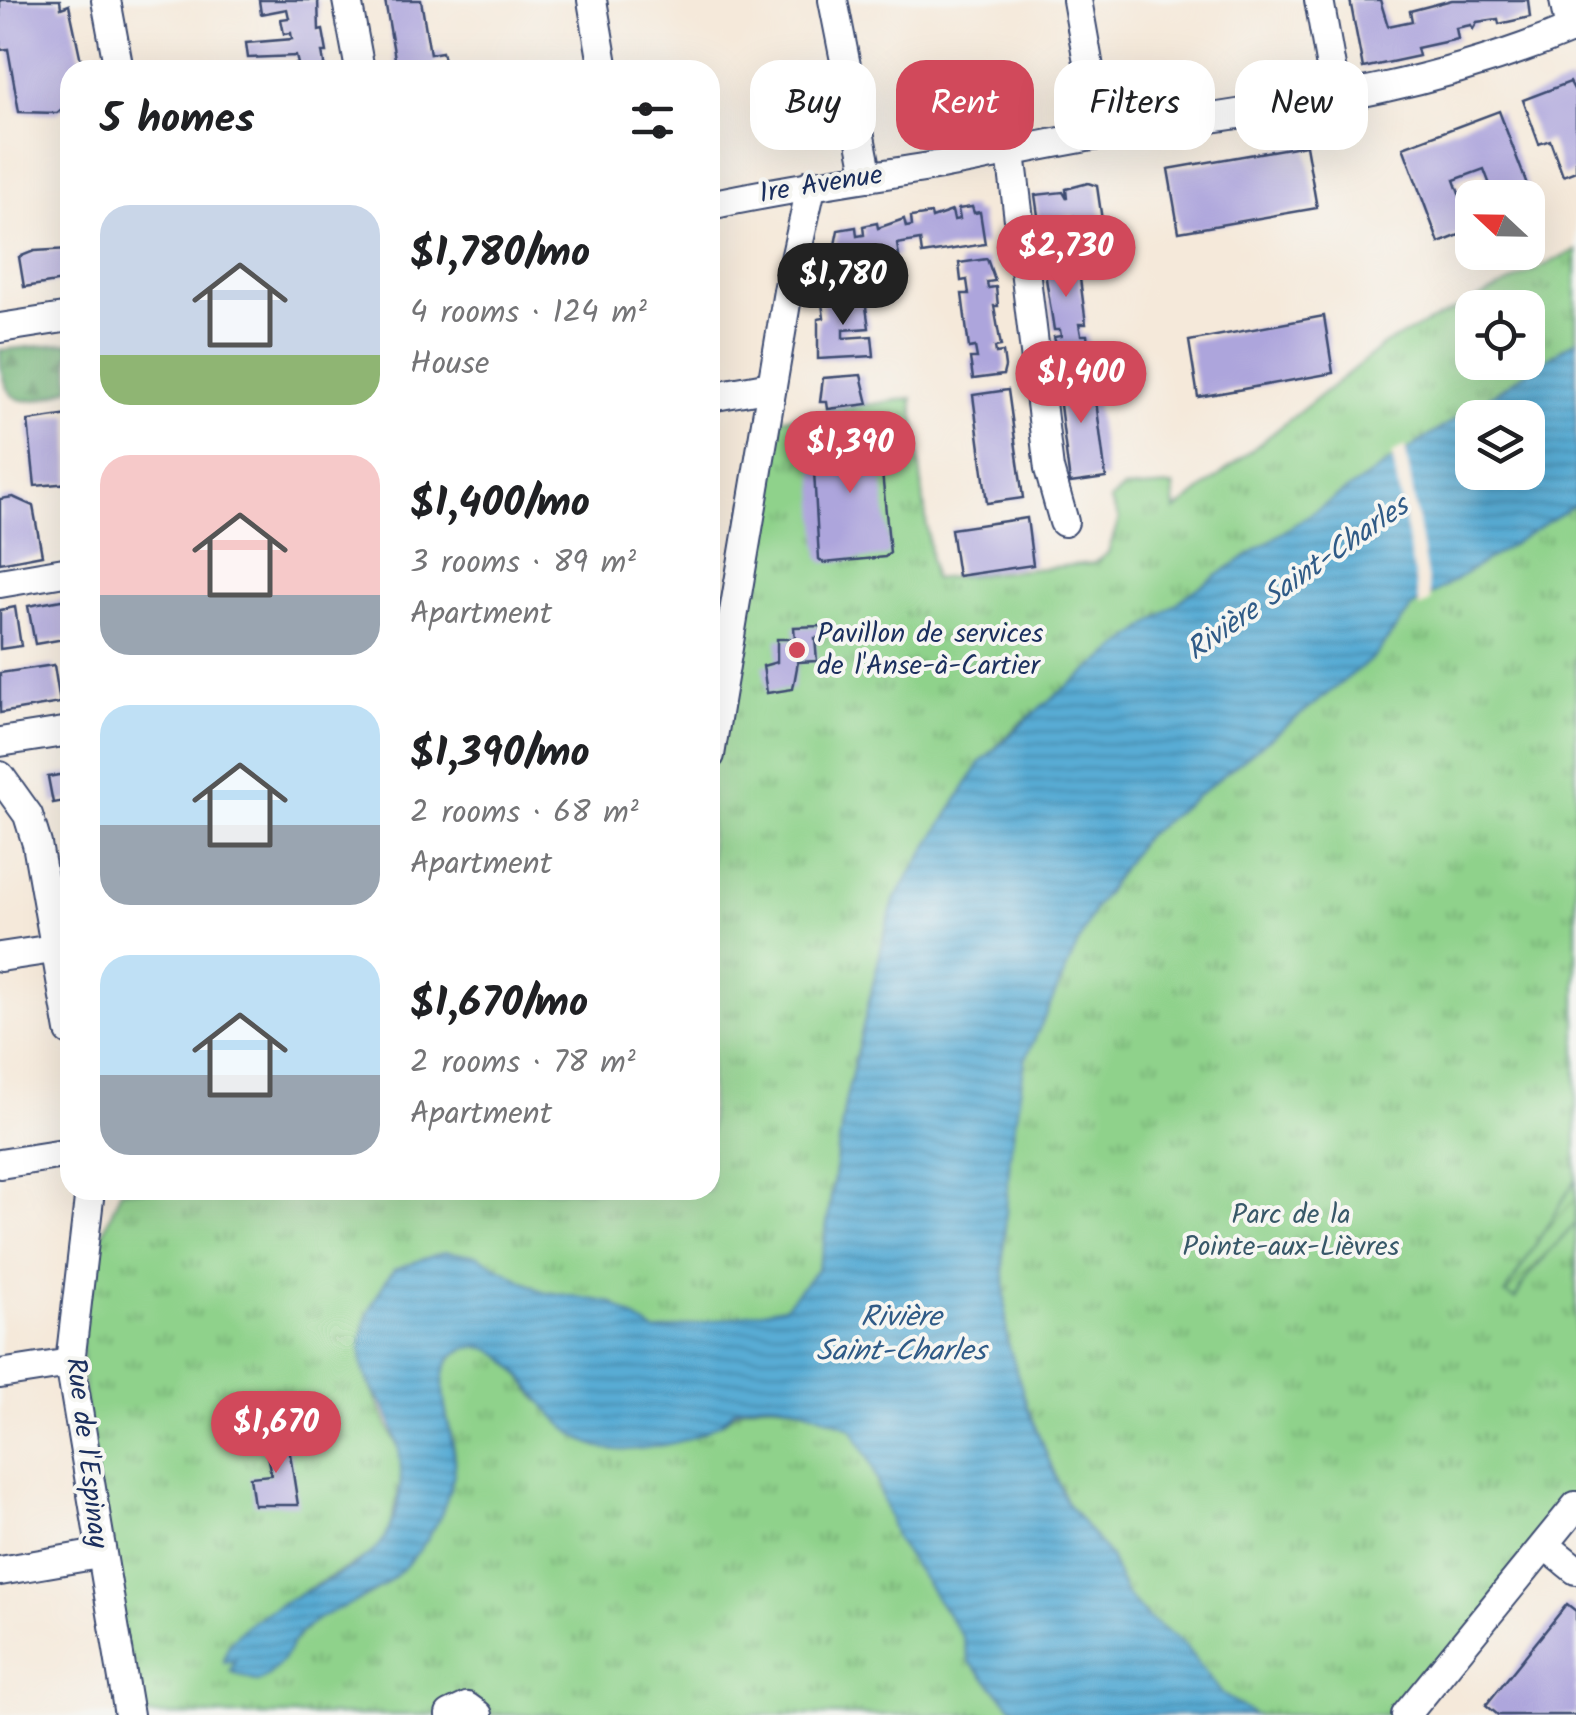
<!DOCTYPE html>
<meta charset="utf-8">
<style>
body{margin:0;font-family:Kalam,sans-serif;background:#f6f6f6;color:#202124;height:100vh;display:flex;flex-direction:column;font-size:38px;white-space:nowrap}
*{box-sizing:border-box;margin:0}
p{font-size:32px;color:#757577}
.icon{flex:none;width:55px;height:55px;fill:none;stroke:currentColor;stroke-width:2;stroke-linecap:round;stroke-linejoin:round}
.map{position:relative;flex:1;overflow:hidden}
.panel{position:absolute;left:60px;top:60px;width:660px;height:1140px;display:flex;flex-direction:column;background:#fff;border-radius:30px;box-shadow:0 10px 40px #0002}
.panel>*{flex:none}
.banner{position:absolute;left:750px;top:60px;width:675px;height:90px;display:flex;gap:20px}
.needle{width:65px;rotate:292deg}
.fabs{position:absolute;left:1455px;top:180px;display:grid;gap:20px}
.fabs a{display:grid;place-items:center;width:90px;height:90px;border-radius:20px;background:#fff;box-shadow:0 10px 40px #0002;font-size:50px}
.price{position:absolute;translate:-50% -85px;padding:0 22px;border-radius:35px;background:#d1495b;color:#fff;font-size:32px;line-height:65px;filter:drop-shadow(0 2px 5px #0008)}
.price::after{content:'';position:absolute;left:50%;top:60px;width:30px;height:22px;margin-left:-15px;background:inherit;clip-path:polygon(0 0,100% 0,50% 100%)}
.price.selected{background:#222;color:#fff}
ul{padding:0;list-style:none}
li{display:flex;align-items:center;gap:30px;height:250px;padding:0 40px}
li span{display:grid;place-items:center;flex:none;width:280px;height:200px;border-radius:30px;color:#555}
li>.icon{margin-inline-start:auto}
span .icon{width:120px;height:120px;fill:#fffc;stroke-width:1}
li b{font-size:42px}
h2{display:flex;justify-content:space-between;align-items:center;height:120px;padding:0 40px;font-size:42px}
.pill{padding:0 35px;border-radius:30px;background:#fff;box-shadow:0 10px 40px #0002;font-size:35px;line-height:90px}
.pill.selected{background:#d1495b;color:#fff}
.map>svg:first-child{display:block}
</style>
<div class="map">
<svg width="1576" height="1715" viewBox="0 0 1576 1715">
<defs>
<pattern id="forest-firs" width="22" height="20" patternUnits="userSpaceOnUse" patternTransform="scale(2.5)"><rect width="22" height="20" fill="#73b477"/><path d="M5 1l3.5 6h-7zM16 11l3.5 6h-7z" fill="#5e9365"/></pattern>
<pattern id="park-tufts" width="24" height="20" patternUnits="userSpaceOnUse" patternTransform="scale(2.5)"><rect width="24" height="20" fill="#8fd28b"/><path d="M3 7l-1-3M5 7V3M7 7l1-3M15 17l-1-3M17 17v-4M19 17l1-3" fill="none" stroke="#74ab75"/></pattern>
<pattern id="garden-furrows" width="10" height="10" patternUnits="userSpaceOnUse" patternTransform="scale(2.5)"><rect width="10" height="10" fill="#8fd28b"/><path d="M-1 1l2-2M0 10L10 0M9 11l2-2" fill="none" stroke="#74ab75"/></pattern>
<pattern id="water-rules" width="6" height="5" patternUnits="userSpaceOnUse" patternTransform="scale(2.5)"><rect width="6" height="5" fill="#58acd4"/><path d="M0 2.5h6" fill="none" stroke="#488caf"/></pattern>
</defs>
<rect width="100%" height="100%" fill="#f6f6f2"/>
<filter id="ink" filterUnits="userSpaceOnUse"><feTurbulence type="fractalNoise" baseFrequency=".01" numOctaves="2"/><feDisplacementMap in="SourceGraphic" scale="20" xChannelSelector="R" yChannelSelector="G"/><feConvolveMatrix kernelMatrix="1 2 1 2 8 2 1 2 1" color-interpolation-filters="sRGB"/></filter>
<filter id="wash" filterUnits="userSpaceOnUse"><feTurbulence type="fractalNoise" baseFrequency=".0048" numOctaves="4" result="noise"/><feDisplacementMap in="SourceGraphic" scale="40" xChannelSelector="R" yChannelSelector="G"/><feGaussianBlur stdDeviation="2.25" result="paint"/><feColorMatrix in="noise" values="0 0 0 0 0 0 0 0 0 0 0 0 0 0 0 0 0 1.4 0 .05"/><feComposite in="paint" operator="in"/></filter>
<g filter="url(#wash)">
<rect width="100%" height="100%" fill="#f5e9da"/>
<path fill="url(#forest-firs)" stroke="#47726a" stroke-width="2.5" d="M70,343V388C24,410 0,407 0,350Z"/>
<g fill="url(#park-tufts)" stroke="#558074" stroke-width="2.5" fill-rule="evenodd">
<path d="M1576,250V340L1189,594L1018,725L981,762L895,899L887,925L845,1103L823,1251L817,1270L784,1308L655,1332L612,1303L541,1291L525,1282L363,1370L401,1454L403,1474L389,1531L378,1551L280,1604L229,1644L236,1660L230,1671L257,1682C284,1668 286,1646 307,1627C323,1611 349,1606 369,1595C411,1571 449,1513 455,1464C458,1434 424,1378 456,1354C492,1327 520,1376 539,1401L722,1423C759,1386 812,1410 852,1429L871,1463L896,1539L962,1636L969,1661L1020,1715H129L88,1489L79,1289L121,1190H710V755L765,421L912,398L933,579L1094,563L1108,553L1119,519L1110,500L1123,489L1173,486L1175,511L1385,344ZM1472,308H1528V362H1472Z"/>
<path d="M1576,504V1506L1406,1715H1254L1222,1694L1182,1642L1149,1619L1125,1593L1110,1557L1066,1502L1028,1409L1007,1340L1003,1256L1010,1153L1025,1060L1065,966L1094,909L1143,838L1374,657L1412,607Z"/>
</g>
<path fill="url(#garden-furrows)" stroke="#558074" stroke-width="2.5" d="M1576,1179V1223L1528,1276L1515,1299L1505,1294Z"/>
<path fill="url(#water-rules)" stroke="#3a6e99" stroke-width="2.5" fill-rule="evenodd" d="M1576,340V504L1412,607L1374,657L1143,838L1094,909L1025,1060L1010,1154L1003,1256L1007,1340L1028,1409L1066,1502L1110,1557L1125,1593L1149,1619L1182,1642L1222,1694L1254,1715H1020L969,1661L962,1636L896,1539L871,1463L852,1429C818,1413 774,1391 736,1409C730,1412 725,1420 719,1424C691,1442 658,1448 625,1450C545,1453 526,1345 477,1347C418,1349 454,1431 455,1462C456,1471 451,1483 449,1492C437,1535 405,1575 366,1596C349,1606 328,1611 312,1623C286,1640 289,1666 257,1682L230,1671L235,1661L224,1662C225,1607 364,1583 387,1534C407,1492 405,1450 385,1409C378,1396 367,1382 363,1368C355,1331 373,1298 394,1269L444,1252L476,1255L541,1291L612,1303L655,1332L784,1307L817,1270L823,1251L845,1103L887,925L895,899L981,762L1042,706L1189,594ZM1472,418H1528V472H1472Z"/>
<path fill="#f5e9da" d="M1405,446L1431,601L1420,608L1392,454Z"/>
<g id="blocks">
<g fill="#ada5dc">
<path d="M0,0H60L61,8L69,5L83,70H70V102L57,113L19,112L8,49L0,50Z"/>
<path d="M259,0H318L319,31L323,30L327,52H322L325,70H271L298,64L296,56L248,58L246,43L292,39L291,33L284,34L281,19L289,18L287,9L261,14Z"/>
<path d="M385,0H421L430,54L442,52L444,60L434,62L435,70H397Z"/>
<path d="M1350,0H1380L1388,26L1412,21L1410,11L1452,0H1528L1530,17L1499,24L1498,19L1477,22L1473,29L1471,25L1456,28L1458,39L1417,48L1419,56L1363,68Z"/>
<path d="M1570,82L1576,93V171L1563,176L1550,140L1539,144L1523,100Z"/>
<path d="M1499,111L1536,208L1528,211V198H1495L1484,169L1454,180L1472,230L1439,243L1403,147Z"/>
<path d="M1306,145L1317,208L1179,232L1168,169Z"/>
<path d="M1088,183L1097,186L1103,227L1076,231L1074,216L1062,217L1063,226L1040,229L1035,195L1063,192L1067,199L1066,189Z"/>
<path d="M972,207L974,213L980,212L985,244L922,254L920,240L897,244L899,256L856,257L858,274L840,276L834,250L838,230L856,227L857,236L864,235L863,226L877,223L878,228L904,219L906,227L912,226L911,217L931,214L932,218L952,211L954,220L960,219L958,209Z"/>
<path d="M1075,240L1072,272L1079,271L1086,324H1079L1081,335H1087L1090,355L1060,359L1054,337L1061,336L1060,330H1054L1045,272L1053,271L1052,265L1044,266L1042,253L1047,252L1046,243Z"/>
<path d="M70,249V280L24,287L19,257L34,251Z"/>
<path d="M987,259L995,281L987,282L988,288L996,287L998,306H994L1001,346L995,347L996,353L1003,352L1005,367L1003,375L973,379L970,358H977L975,347L969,348L962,294H969L967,280L961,281L959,263Z"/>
<path d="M849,293L850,302L865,300L869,328L843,330V338L872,336L874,356L818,359V319L824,318L821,296Z"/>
<path d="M1324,316L1333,373L1198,397L1189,341Z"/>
<path d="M1092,370L1106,478L1070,483L1056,374Z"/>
<path d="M861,375L868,404L828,409L827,402H820L823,378Z"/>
<path d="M1008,390L1023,498L987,503L973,395Z"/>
<path d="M69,415L70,483L35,486L28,421Z"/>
<path d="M870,427L878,432L890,553L885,557L824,563L819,559L812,436Z"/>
<path d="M13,497L33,506L42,555L0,563V499Z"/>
<path d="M1027,518L1033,565L958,576L951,529Z"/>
<path d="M67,599L70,638L35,644L28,606Z"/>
<path d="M15,607L21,646L0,649V610Z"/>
<path d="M822,626V638H815L817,661L798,662L793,689L767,693L763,666L777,662V639H795L794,627Z"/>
<path d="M54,665L60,703L0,713V673Z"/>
<path d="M70,773V800L53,803L48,777Z"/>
<path d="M287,1435L298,1505H254L250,1477L271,1475L264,1439Z"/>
<path d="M1567,1604L1576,1611V1715H1498L1486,1705Z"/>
</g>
</g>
</g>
<g filter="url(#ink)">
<use href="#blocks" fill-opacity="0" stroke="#3c4b71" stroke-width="2.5"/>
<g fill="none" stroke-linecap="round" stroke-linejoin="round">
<defs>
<g id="minor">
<path d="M106,0L119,70"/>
<path d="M347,0L360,70"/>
<path d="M592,0L604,70"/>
<path d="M833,0L868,177"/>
<path d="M1077,0L1101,135"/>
<path d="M1319,0L1337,101"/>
<path d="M1564,0L1570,30"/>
<path d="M1011,153L1049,469L1064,522"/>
<path d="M710,205C787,188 864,178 941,165C996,155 1050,143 1105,134C1271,108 1419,94 1576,27"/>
<path d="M0,328L70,317"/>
<path d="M710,397L771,386"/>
<path d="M0,583L70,571"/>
<path d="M0,742L70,731"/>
<path d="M710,755L788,291L812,183"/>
<path d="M0,776L28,815L37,844L70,1031"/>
<path d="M0,957L53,949"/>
<path d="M0,1164L70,1153"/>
<path d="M90,1190L70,1363L129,1715"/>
<path d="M0,1374L70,1363"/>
<path d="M1545,1545L1576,1570"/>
<path d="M0,1571L99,1554"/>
<path d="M450,1715L467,1707L478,1715"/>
<path d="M1406,1715L1576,1506"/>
</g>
</defs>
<use href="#minor" stroke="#3c4b71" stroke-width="32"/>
<use href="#minor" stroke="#fff" stroke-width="28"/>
</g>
</g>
<circle fill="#d1495b" stroke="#f6f6f2" stroke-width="4" cx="797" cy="650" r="10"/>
<g text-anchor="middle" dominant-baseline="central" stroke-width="8" stroke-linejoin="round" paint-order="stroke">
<g font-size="28" fill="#1b2f5e" stroke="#f6f6f2">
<text transform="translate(821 185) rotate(-9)">1re Avenue</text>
<text transform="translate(86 1453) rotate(83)">Rue de l'Espinay</text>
</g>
<g font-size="28" fill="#1b2f5e" stroke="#f6f6f2" text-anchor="start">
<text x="817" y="634">Pavillon de services<tspan x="817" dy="32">de l'Anse-à-Cartier</tspan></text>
</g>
<g font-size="28" fill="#385869" stroke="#f6f6f2">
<text x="1291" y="1215">Parc de la<tspan x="1291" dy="32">Pointe-aux-Lièvres</tspan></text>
</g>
<g font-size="30" font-style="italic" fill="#305b87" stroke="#f6f6f2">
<text transform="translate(1298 579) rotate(-35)">Rivière Saint-Charles</text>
<text x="901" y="1318">Rivière<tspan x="901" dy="34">Saint-Charles</tspan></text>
</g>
</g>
</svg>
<div class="fabs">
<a><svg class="needle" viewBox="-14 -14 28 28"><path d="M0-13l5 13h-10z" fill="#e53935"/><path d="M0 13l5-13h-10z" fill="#757577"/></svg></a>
<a><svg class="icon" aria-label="locate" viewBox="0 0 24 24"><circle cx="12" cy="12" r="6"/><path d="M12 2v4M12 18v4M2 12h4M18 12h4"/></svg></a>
<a><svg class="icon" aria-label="layers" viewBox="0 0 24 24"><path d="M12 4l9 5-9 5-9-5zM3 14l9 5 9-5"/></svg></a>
</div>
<b class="price" style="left:1066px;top:300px">$2,730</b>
<b class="price selected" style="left:843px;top:328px">$1,780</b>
<b class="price" style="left:1081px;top:426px">$1,400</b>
<b class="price" style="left:850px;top:496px">$1,390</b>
<b class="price" style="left:276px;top:1476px">$1,670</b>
<div class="banner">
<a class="pill">Buy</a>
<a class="pill selected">Rent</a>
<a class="pill">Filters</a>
<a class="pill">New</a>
</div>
<section class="panel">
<h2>5 homes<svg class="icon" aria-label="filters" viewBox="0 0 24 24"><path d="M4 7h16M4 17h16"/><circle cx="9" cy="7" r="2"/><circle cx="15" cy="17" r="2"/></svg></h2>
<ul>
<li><span style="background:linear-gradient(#c9d6e8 75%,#8fb573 0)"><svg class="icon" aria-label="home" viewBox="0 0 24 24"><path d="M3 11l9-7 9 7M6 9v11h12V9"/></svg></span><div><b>$1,780/mo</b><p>4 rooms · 124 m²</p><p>House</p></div></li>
<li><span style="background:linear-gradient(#f6c9c9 70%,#9aa5b1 0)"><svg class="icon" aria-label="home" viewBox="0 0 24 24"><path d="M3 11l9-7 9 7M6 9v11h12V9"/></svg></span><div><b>$1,400/mo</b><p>3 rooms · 89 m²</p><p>Apartment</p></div></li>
<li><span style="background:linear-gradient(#bfe0f5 60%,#9aa5b1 0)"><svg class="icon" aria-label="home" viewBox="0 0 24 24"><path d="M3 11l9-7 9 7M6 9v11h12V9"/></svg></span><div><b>$1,390/mo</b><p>2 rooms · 68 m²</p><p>Apartment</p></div></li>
<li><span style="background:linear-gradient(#bfe0f5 60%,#9aa5b1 0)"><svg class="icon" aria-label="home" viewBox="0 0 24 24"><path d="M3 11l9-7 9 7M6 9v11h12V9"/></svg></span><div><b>$1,670/mo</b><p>2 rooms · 78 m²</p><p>Apartment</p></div></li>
</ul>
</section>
</div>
